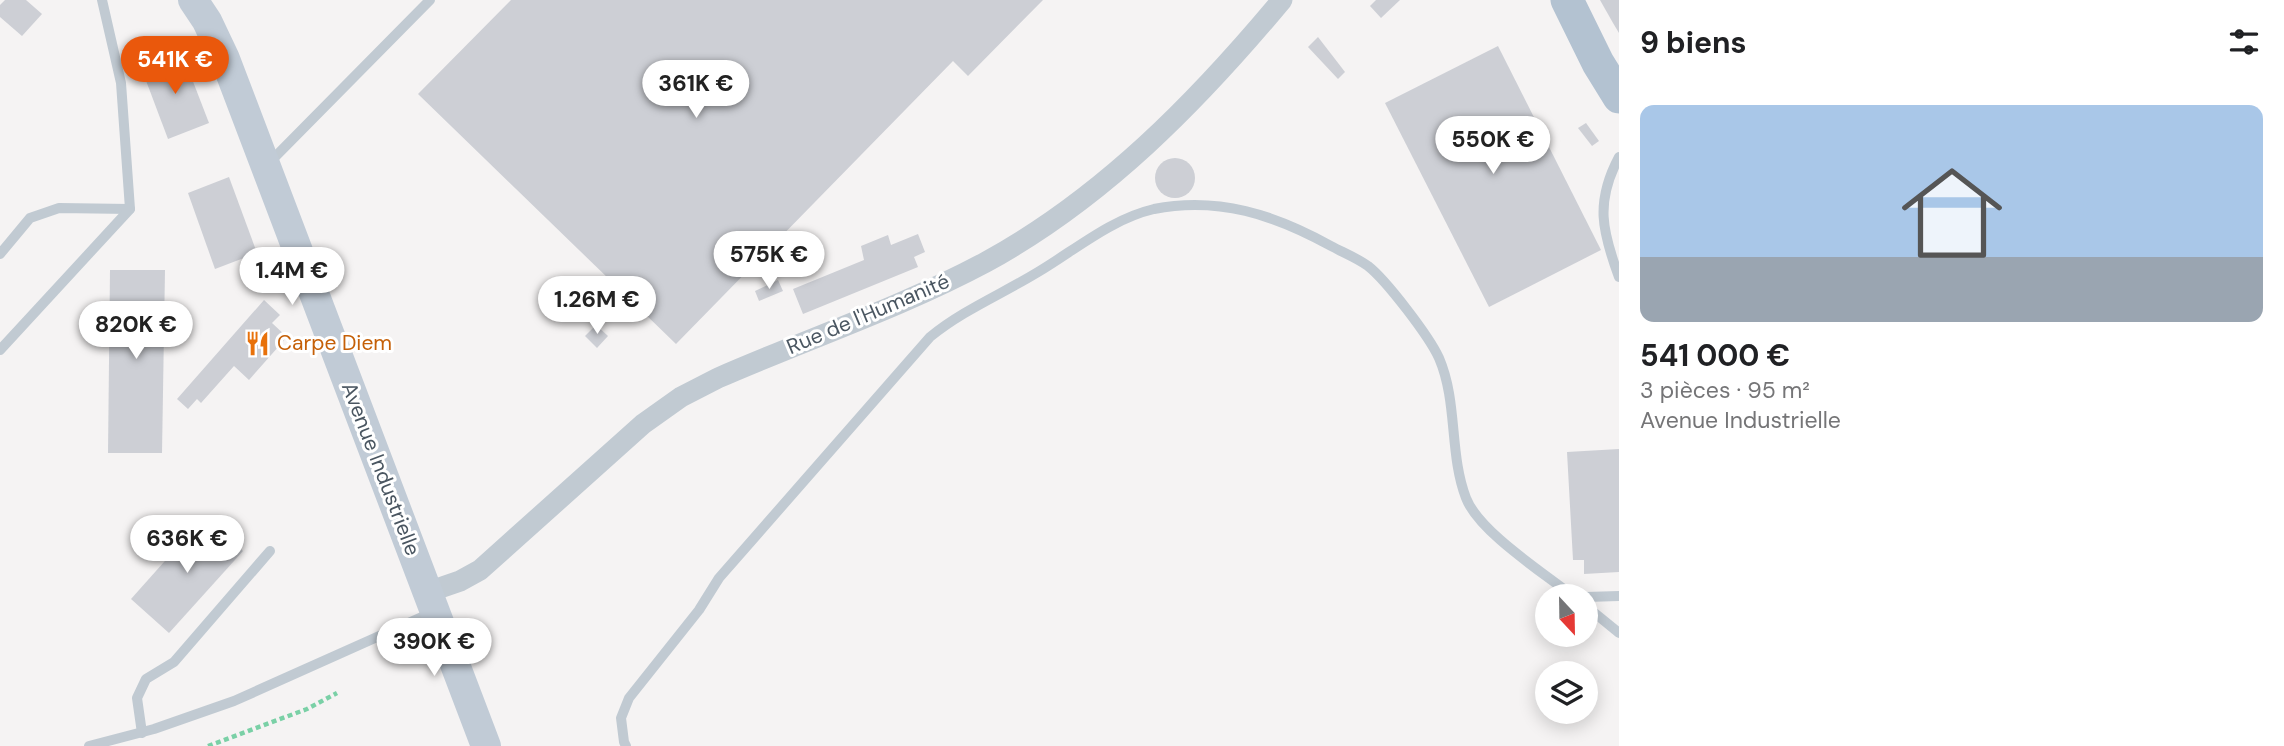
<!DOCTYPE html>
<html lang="fr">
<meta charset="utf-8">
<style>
body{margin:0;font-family:"DM Sans",sans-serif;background:#f6f6f6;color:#202124;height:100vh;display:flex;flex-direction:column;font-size:26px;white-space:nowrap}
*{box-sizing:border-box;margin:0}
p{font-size:23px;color:#757577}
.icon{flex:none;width:38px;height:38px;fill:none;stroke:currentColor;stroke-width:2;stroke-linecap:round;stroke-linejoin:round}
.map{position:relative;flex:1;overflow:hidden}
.sheet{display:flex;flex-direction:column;background:#fff;width:665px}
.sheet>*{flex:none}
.needle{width:46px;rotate:158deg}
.tools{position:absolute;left:1535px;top:584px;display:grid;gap:14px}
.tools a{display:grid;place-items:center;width:63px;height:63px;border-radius:50%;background:#fff;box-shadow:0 4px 18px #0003;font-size:35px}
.price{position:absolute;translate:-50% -60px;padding:0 16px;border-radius:24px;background:#fff;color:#222;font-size:23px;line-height:46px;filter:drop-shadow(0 2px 4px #0008)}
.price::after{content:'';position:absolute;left:50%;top:42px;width:21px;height:16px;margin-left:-10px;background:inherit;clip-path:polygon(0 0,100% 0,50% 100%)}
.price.current{background:#ea580c;color:#fff}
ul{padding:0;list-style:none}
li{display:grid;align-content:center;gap:14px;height:371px;padding:0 21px}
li+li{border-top:2px solid #e0e0e0}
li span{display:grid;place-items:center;height:217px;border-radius:14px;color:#555}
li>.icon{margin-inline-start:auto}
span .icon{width:126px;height:126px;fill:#fffc;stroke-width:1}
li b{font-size:30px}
h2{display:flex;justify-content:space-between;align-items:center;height:84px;padding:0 21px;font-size:30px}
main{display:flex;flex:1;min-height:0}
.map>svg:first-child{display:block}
</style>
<main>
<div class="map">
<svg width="1619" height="746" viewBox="0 0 1619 746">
<rect width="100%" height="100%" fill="#f5f3f3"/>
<g fill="#cdcfd5">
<path d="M5,0H26L42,14L22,36L0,17V5Z"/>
<path d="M511,0H1043L968,76L953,61L676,344L418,94Z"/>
<path d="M1376,0H1400L1381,18L1370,6Z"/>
<path d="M1600,0H1619V33L1613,23Z"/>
<path d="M1318,37L1345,72L1338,79L1308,47Z"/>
<path d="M1498,46L1601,250L1489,307L1385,103Z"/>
<path d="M182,53L209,123L168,139L142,70Z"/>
<path d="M1586,123L1599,141L1592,146L1578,128Z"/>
<circle cx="1175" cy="178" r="20"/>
<path d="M229,177L257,253L215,269L188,193Z"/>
<path d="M918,234L925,252L914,257L918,267L803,314L793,289L864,260L861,246L888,235L891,245Z"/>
<path d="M110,270H165L162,453H108Z"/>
<path d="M778,280L783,291L759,301L755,291Z"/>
<path d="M264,300L280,315L272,323L287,337L249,380L234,366L201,403L197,399L188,409L177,399Z"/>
<path d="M596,325L608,336L597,348L585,336Z"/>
<path d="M1619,449V572L1584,574V560H1573L1567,452Z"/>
<path d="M205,516L243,551L169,633L131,599Z"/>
</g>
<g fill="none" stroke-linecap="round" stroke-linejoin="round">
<path stroke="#7ad0a6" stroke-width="4.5" stroke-dasharray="5 3.5" stroke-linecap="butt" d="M208,746L307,709L337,693"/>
<g stroke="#c1cad2" stroke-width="10">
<path d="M1619,157C1595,202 1602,231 1619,277"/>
<path d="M268,164L430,0"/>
<path d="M0,254L30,218L59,208L130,209"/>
<path d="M0,350L130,209L121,83L102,0"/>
<path d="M1586,597L1619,596"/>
<path d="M1586,606L1619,633"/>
<path d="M142,733L137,698L146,679L174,662L270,551"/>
<path d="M89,746L154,729L234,701L433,612"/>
<path d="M626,746L624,742L621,718L629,698L699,610L719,578L930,337C963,310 1002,294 1038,272C1075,250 1111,219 1154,209C1218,196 1275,215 1331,246C1342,252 1357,258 1368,266C1386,280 1429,336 1439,358C1458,402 1449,454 1466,498C1479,532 1544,573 1574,597"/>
</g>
<path stroke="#c1cad2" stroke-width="21" d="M428,592L460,581L480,570L643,424L681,397L718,378C807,339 900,308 986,262C1103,198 1197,102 1282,0"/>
<path stroke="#c1cbd6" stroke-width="30" d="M193,0L207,21L225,59L486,746"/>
<path stroke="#b3c2d1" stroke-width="33" d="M1567,0L1598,63L1619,97"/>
</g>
<defs>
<symbol id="restaurant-bare" viewBox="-9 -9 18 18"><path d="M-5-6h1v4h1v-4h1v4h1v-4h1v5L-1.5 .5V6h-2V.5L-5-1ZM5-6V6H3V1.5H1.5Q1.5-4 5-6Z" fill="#e8710a" stroke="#fff" stroke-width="2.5" paint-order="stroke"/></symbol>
</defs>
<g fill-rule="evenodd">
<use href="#restaurant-bare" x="240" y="326" width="35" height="35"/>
</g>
<g text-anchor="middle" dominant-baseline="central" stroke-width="6" stroke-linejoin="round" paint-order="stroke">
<g font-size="21" fill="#4a5661" stroke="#fff">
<text transform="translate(868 314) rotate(-23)">Rue de l'Humanité</text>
<text transform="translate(381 469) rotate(69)">Avenue Industrielle</text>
</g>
<g font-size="21" fill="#c56008" stroke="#fff" text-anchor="start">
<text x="277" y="343">Carpe Diem</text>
</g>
</g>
</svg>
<div class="tools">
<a><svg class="needle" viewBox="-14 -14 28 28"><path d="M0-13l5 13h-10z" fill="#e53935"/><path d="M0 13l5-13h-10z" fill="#757577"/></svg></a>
<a><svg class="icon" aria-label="layers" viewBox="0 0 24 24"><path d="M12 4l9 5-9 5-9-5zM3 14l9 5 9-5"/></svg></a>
</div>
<b class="price current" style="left:175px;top:96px">541K €</b>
<b class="price" style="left:696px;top:120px">361K €</b>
<b class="price" style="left:1493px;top:176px">550K €</b>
<b class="price" style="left:769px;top:291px">575K €</b>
<b class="price" style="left:292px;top:307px">1.4M €</b>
<b class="price" style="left:597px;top:336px">1.26M €</b>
<b class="price" style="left:136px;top:361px">820K €</b>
<b class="price" style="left:187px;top:575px">636K €</b>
<b class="price" style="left:434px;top:678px">390K €</b>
</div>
<section class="sheet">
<h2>9 biens<svg class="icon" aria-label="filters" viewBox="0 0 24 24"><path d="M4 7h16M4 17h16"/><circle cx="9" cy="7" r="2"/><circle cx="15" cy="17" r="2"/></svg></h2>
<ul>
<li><span style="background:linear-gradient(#a9c7e8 70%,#9aa5b1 0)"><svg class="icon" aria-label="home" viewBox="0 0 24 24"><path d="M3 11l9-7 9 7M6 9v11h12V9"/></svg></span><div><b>541 000 €</b><p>3 pièces · 95 m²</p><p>Avenue Industrielle</p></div></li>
</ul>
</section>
</main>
